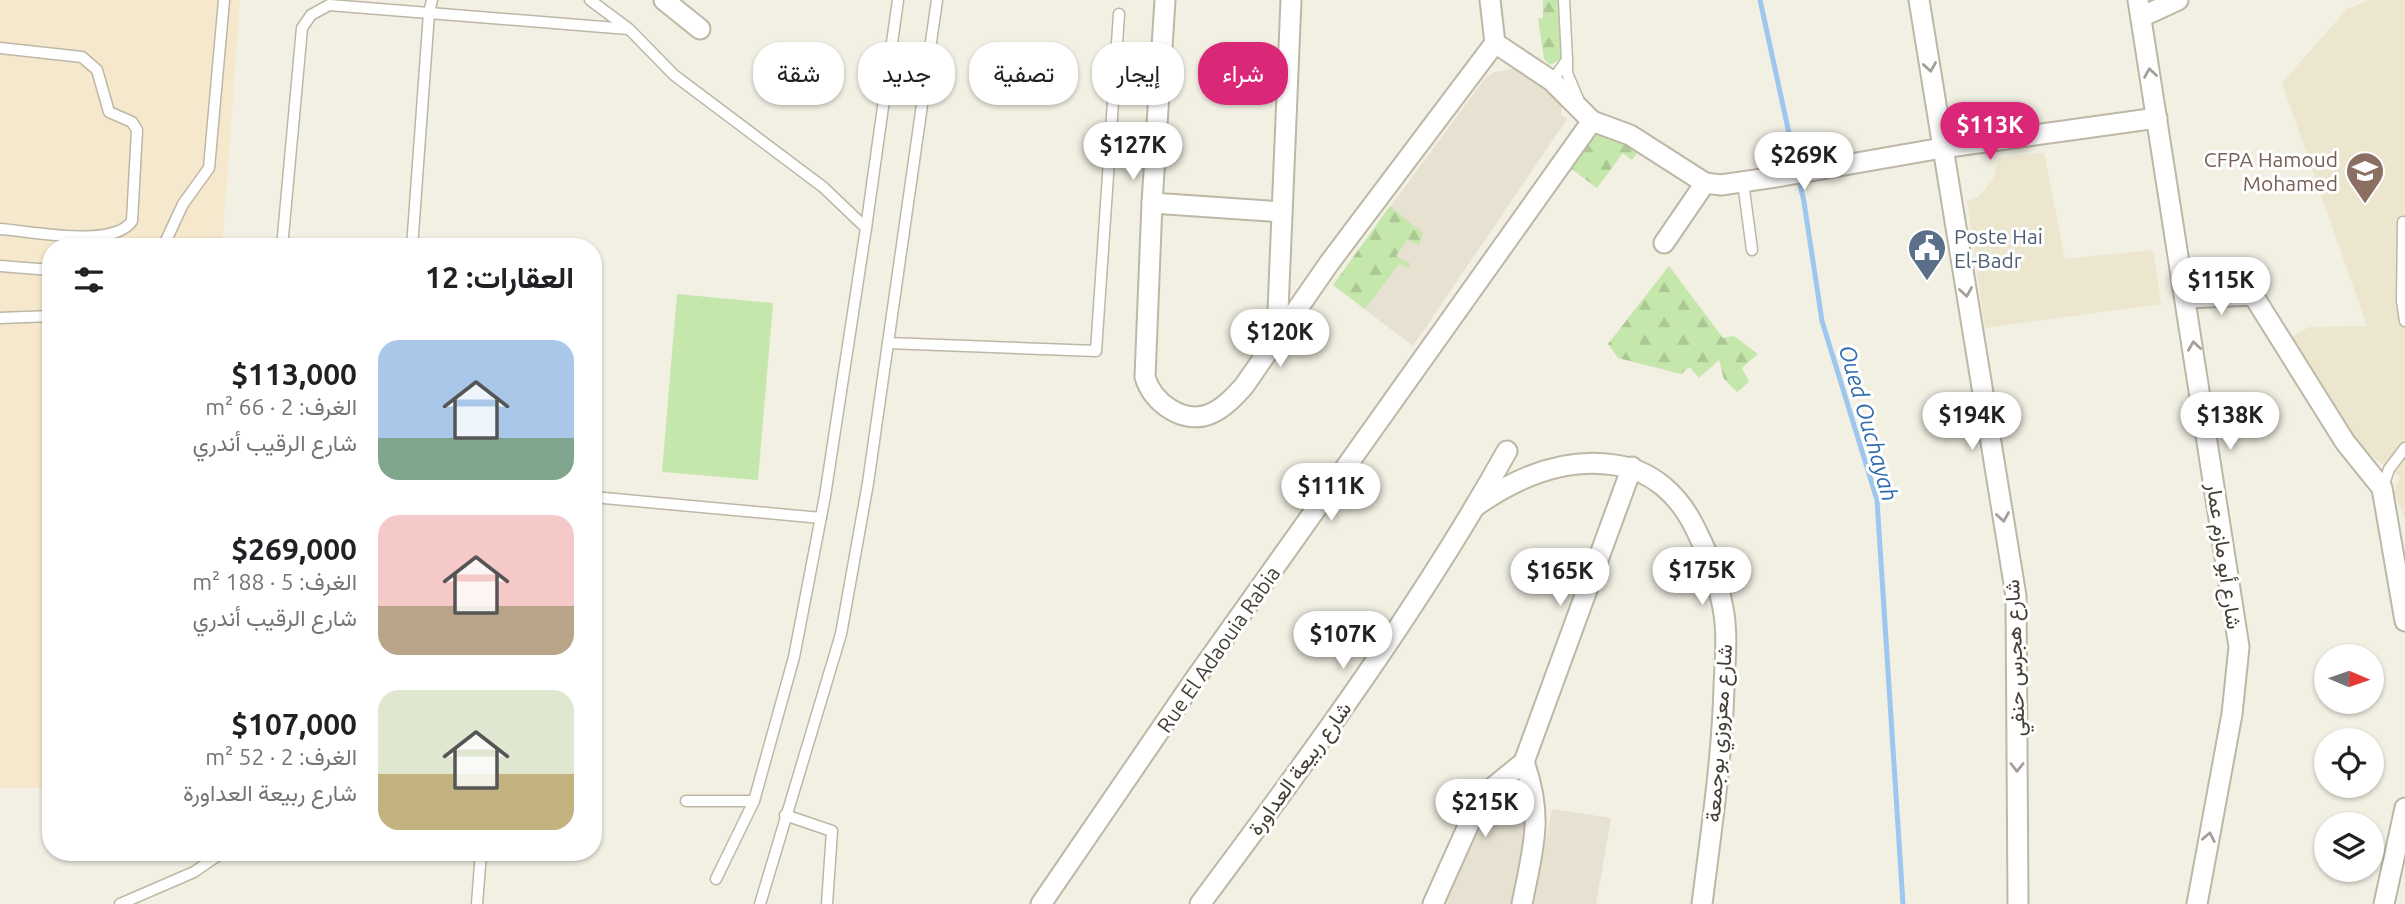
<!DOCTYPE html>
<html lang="ar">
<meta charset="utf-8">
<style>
body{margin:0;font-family:Ubuntu,Vazirmatn,sans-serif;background:#f6f6f6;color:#202124;direction:rtl;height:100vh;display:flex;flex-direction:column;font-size:26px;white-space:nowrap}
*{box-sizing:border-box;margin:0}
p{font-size:23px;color:#757577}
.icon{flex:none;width:38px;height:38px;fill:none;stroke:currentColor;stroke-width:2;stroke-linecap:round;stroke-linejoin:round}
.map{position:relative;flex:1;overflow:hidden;direction:ltr}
.side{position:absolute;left:42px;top:238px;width:560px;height:623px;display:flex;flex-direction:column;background:#fff;border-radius:28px;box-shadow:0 2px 5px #0004;direction:rtl}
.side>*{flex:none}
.top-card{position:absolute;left:623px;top:42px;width:665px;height:63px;direction:rtl;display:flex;gap:14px}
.needle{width:46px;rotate:92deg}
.buttons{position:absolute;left:2314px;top:644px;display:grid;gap:14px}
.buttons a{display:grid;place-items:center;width:70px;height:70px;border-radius:50%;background:#fff;box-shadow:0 2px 5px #0004;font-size:35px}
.price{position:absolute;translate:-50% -60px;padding:0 16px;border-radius:24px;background:#fff;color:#222;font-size:23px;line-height:46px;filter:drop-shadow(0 2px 4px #0008)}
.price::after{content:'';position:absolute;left:50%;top:42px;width:21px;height:16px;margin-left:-10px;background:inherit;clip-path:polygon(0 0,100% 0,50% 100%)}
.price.selected{background:#db2777;color:#fff}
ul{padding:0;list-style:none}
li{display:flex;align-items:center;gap:21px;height:175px;padding:0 28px}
li span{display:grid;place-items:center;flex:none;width:196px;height:140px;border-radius:21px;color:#555}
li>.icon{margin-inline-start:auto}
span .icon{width:84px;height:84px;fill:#fffc;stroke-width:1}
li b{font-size:30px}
h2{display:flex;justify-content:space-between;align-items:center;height:84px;padding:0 28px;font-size:30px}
.chip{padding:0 24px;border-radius:28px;background:#fff;box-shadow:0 2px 5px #0004;font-size:24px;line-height:63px}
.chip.selected{background:#db2777;color:#fff}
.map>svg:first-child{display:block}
</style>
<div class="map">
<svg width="2405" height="904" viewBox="0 0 2405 904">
<defs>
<pattern id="forest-firs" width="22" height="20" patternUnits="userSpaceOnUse" patternTransform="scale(1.75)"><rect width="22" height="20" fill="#c6e7ab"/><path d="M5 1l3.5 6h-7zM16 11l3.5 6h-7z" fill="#abc794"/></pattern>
</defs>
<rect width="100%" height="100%" fill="#f2efe3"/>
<g fill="#e6e1d1">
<path d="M1514,69L1525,71L1563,98L1561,115L1567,119L1413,346L1333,285L1485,78L1495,72Z"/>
<path d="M1505,799H1516L1525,805L1528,816L1511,904H1437L1491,808Z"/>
<path d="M1552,809L1611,818L1596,904H1534Z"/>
</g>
<path fill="#f5e8cd" d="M0,0H240L222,247H51V788H0Z"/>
<g fill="#ebe6cd">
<path d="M2370,0H2405V520L2394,491L2400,477L2355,443L2291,338L2309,327L2367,326L2282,83L2347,9Z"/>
<path d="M2044,153L2065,259L2153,250L2161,304L1985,328L1967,201L1977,198L1992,181L1999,158Z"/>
</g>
<path fill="#c6e7ab" d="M677,294L773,303L758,480L662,472Z"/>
<g fill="url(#forest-firs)">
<path d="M1543,0H1564L1565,57L1550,65L1544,59L1538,18H1543Z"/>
<path d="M1603,134L1615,136L1637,153L1632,160L1623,153L1597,188L1566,165L1588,136Z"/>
<path d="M1390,206L1423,233L1419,246L1408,239L1396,256L1410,263L1409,268L1399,264L1365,309L1333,285Z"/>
<path d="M1669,266L1723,338L1734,336L1758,354L1742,368L1749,382L1737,392L1724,379L1719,360L1699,378L1690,367L1681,374L1618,358L1608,344Z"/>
</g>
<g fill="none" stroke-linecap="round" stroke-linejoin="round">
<path stroke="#9ec7f0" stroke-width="5" d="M1760,0L1804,202L1822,321L1877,500L1903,904"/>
<defs>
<g id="service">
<path d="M590,0L629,29L674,75L823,187L866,228L825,496L794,657L754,801L716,879"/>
<path d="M0,48L82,57L97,70L109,112L132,122L137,130L132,221C113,249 31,231 0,229"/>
<path d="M1567,61V73L1578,99"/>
<path d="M1552,81L1567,60L1564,0"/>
<path d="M1743,182L1752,250"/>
<path d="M2403,222L2402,301L2405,321"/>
<path d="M866,228L898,0"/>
<path d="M163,247L183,204L209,168L224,0"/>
<path d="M282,247L302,28L311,15L329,5L429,13L432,0"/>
<path d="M412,247L429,13L628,29"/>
<path d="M0,266L51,270"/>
<path d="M0,318L51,316"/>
<path d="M888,343L1096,351L1119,14"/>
<path d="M2383,487L2389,469L2405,448"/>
<path d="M593,497L821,518"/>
<path d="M686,801H754"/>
<path d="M785,815L832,831L827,904"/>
<path d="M120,904L194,872L223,852"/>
<path d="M477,904L481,852"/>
<path d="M760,904L841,634L868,483L937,0"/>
</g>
<g id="minor">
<path d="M664,0L700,29"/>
<path d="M1165,0L1152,203L1282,212"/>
<path d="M1490,0L1495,43L1552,81L1592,121L1630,135L1705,183L1721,185L1782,176L1942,148L2157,118"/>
<path d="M1919,0L2016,596L2018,904"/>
<path d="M2138,0L2239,647L2232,714L2197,904"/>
<path d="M2141,17L2178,0"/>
<path d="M1152,203L1145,377C1152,402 1183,425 1210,414C1224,408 1234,397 1244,386L1330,262L1495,43"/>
<path d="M1664,243L1705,183"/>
<path d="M2187,298L2253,295L2345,442L2382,488L2405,621"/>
<path d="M1277,334L1291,0"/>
<path d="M1476,506C1517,477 1564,457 1615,465C1652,470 1679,495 1695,528C1708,553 1718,579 1723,608C1728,634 1725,661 1724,687C1722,760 1711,832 1702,904"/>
<path d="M1524,762L1632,467"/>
<path d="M1041,904L1195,679L1592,121"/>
<path d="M1200,904C1309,758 1418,610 1507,451"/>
<path d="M1433,904L1481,797L1524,762"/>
<path d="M1522,904C1533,848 1544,818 1524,762"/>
<path d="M2384,904L2405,808"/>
</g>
</defs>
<use href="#service" stroke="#bdb7a6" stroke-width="13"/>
<use href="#minor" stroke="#bdb7a6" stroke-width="23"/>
<use href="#service" stroke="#fff" stroke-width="10"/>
<use href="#minor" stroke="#fff" stroke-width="19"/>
</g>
<defs><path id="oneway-chevron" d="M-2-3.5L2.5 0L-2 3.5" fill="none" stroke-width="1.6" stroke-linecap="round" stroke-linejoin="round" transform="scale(1.75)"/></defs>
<g stroke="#a29f9a">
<use href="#oneway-chevron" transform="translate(1930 67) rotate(81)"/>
<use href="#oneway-chevron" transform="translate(2150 73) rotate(-99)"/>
<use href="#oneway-chevron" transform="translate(1966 292) rotate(81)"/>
<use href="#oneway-chevron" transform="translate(2194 346) rotate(-98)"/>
<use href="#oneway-chevron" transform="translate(2003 517) rotate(81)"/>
<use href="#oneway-chevron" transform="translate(2017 767) rotate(90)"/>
<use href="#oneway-chevron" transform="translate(2209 837) rotate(-79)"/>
</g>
<defs>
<symbol id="university-pin" viewBox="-11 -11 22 30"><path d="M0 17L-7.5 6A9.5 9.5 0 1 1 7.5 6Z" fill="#8d6e63" stroke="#fff"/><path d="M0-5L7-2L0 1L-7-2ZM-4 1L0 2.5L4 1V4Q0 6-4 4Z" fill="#fff"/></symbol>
<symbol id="civic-pin" viewBox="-11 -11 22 30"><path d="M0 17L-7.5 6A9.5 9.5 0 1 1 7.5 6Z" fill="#5c6f8a" stroke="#fff"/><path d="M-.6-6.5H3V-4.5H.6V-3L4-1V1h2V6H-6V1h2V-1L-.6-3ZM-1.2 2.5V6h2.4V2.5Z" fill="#fff"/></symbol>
</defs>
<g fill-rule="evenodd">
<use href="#university-pin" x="2343" y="149" width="44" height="60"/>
<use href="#civic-pin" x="1905" y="226" width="44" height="60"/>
</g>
<g text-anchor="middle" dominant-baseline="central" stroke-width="6" stroke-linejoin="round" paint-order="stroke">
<g font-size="21" fill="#785e54" stroke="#fff" text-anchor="end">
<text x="2338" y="159">CFPA Hamoud<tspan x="2338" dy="24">Mohamed</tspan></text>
</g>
<g font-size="21" fill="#4e5e75" stroke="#fff" text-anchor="start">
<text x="1954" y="236">Poste Hai<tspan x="1954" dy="24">El-Badr</tspan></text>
</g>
<g font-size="21" fill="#443f34" stroke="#fff">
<text transform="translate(2225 556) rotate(82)">شارع أبو مازم عمار</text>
<text transform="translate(1218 649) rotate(-55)">Rue El Adaouia Rabia</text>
<text transform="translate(2014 658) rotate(-92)">شارع هجرس حنفي</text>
<text transform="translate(1718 733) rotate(-86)">شارع معزوزي بوجمعة</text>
<text transform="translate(1299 768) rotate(-54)">شارع ربيعة العداورة</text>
</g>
<g font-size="23" font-style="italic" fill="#2d6cb0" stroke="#fff">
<text transform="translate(1869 423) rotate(74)">Oued Ouchayah</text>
</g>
</g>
</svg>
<div class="buttons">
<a><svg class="needle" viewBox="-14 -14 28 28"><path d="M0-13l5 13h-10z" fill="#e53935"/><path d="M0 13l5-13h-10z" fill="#757577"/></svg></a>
<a><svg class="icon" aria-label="locate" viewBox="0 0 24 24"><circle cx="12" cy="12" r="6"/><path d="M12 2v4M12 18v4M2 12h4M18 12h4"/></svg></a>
<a><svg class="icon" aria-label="layers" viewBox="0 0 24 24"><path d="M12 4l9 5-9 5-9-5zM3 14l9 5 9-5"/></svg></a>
</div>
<b class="price selected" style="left:1990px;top:162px">$113K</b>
<b class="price" style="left:1133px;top:182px">$127K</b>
<b class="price" style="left:1804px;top:192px">$269K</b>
<b class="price" style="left:2221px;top:317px">$115K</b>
<b class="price" style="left:1280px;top:369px">$120K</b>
<b class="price" style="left:1972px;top:452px">$194K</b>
<b class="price" style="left:2230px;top:452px">$138K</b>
<b class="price" style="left:1331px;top:523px">$111K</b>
<b class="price" style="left:1702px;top:607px">$175K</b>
<b class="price" style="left:1560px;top:608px">$165K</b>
<b class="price" style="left:1343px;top:671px">$107K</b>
<b class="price" style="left:1485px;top:839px">$215K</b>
<div class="top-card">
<a class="chip selected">شراء</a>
<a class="chip">إيجار</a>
<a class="chip">تصفية</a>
<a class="chip">جديد</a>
<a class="chip">شقة</a>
</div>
<section class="side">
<h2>العقارات: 12<svg class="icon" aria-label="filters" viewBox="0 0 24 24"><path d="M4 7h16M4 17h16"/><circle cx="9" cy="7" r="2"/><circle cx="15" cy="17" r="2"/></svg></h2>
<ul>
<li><span style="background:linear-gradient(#a9c7e8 70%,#7fa58c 0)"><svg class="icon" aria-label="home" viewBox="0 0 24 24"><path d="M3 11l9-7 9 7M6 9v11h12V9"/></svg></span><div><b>$113,000</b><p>الغرف: 2 · 66 m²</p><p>شارع الرقيب أندري</p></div></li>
<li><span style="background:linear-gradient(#f6c9c9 65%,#b9a48a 0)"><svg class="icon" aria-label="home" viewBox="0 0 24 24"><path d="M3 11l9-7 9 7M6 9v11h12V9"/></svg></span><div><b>$269,000</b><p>الغرف: 5 · 188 m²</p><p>شارع الرقيب أندري</p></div></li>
<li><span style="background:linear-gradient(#dfe7d0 60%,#c2b280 0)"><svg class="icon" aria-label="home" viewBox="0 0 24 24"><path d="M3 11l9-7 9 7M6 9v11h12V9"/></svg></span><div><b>$107,000</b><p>الغرف: 2 · 52 m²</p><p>شارع ربيعة العداورة</p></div></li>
</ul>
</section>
</div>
